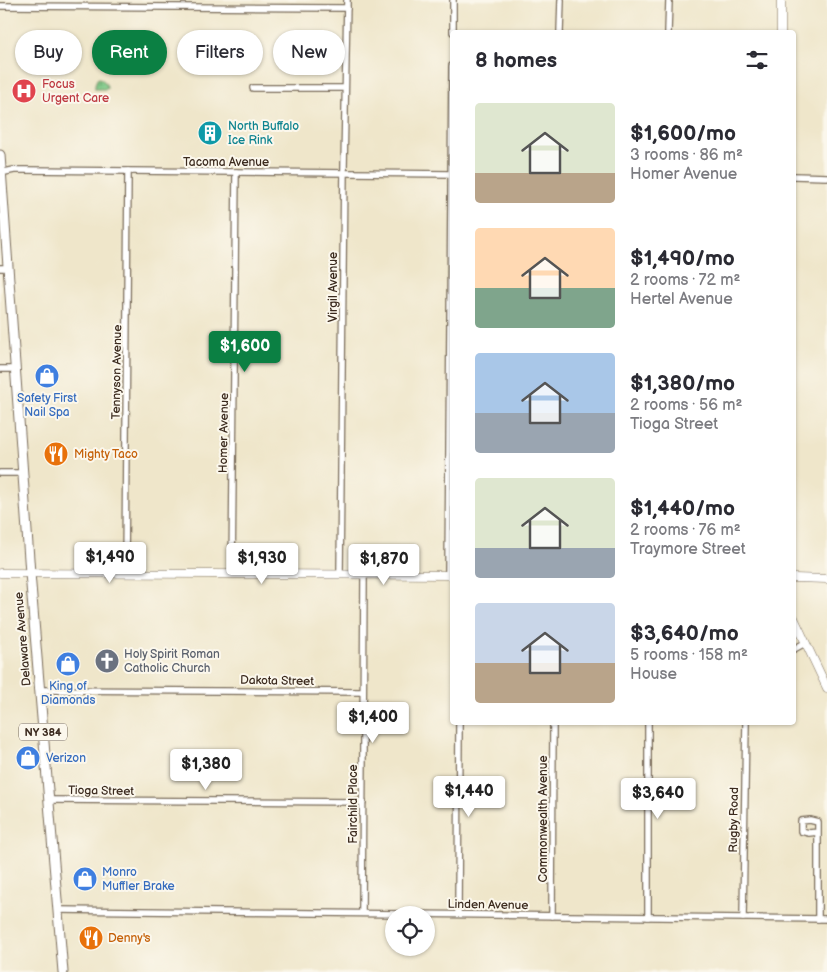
<!DOCTYPE html>
<meta charset="utf-8">
<style>
body{margin:0;font-family:"Balsamiq Sans",sans-serif;background:#f2f2f3;color:#2b2b33;height:100vh;display:flex;flex-direction:column;font-size:19px;white-space:nowrap}
*{box-sizing:border-box;margin:0}
p{font-size:16px;color:#7c7c81}
.icon{flex:none;width:28px;height:28px;fill:none;stroke:currentColor;stroke-width:2;stroke-linecap:round;stroke-linejoin:round}
.map{position:relative;flex:1;overflow:hidden}
.panel{position:absolute;left:450px;top:30px;width:346px;height:695px;display:flex;flex-direction:column;background:#fff;border-radius:5px;box-shadow:0 1px 4px #0004}
.panel>*{flex:none}
.banner{position:absolute;left:15px;top:30px;width:360px;height:45px;display:flex;gap:10px}
.controls{position:absolute;left:385px;top:906px;display:grid;gap:10px}
.controls a{display:grid;place-items:center;width:50px;height:50px;border-radius:50%;background:#fff;box-shadow:0 1px 4px #0004;font-size:25px}
.price{position:absolute;translate:-50% -42px;padding:0 11px;border-radius:5px;background:#fff;color:#222;font-size:16px;line-height:32px;filter:drop-shadow(0 1px 2px #0008)}
.price::after{content:'';position:absolute;left:50%;top:30px;width:15px;height:11px;margin-left:-8px;background:inherit;clip-path:polygon(0 0,100% 0,50% 100%)}
.price.selected{background:#0b8043;color:#fff}
ul{padding:0;list-style:none}
li{display:flex;align-items:center;gap:15px;height:125px;padding:0 25px}
li span{display:grid;place-items:center;flex:none;width:140px;height:100px;border-radius:5px;color:#555}
li>.icon{margin-inline-start:auto}
span .icon{width:60px;height:60px;fill:#fffc;stroke-width:1}
li b{font-size:21px}
h2{display:flex;justify-content:space-between;align-items:center;height:60px;padding:0 25px;font-size:21px}
.pill{padding:0 18px;border-radius:22px;background:#fff;box-shadow:0 1px 4px #0004;font-size:18px;line-height:45px}
.pill.selected{background:#0b8043;color:#fff}
.map>svg:first-child{display:block}
</style>
<div class="map">
<svg width="827" height="972" viewBox="0 0 827 972">
<defs>
<pattern id="grass-tufts" width="24" height="20" patternUnits="userSpaceOnUse" patternTransform="scale(1.25)"><rect width="24" height="20" fill="#7cc785"/><path d="M3 7l-1-3M5 7V3M7 7l1-3M15 17l-1-3M17 17v-4M19 17l1-3" fill="none" stroke="#67a26c"/></pattern>
</defs>
<rect width="100%" height="100%" fill="#fbf7ec"/>
<filter id="ink" filterUnits="userSpaceOnUse"><feTurbulence type="fractalNoise" baseFrequency=".02" numOctaves="2"/><feDisplacementMap in="SourceGraphic" scale="10" xChannelSelector="R" yChannelSelector="G"/><feConvolveMatrix kernelMatrix="1 2 1 2 8 2 1 2 1" color-interpolation-filters="sRGB"/></filter>
<filter id="wash" filterUnits="userSpaceOnUse"><feTurbulence type="fractalNoise" baseFrequency=".0096" numOctaves="4" result="noise"/><feDisplacementMap in="SourceGraphic" scale="20" xChannelSelector="R" yChannelSelector="G"/><feGaussianBlur stdDeviation="1.12" result="paint"/><feColorMatrix in="noise" values="0 0 0 0 0 0 0 0 0 0 0 0 0 0 0 0 0 1.4 0 .05"/><feComposite in="paint" operator="in"/></filter>
<g filter="url(#wash)">
<rect width="100%" height="100%" fill="#efe6ca"/>
<path fill="url(#grass-tufts)" stroke="#5c7852" d="M99,78C103,79 108,85 107,89H95V84L97,79Z"/>
</g>
<g filter="url(#ink)">
<g fill="none" stroke-linecap="round" stroke-linejoin="round">
<defs>
<g id="street">
<path d="M0,6L347,8"/>
<path d="M453,32V0"/>
<path d="M560,32L561,0"/>
<path d="M668,32L669,0"/>
<path d="M253,88H345"/>
<path d="M0,173L14,170H24L452,174"/>
<path d="M794,176L827,177"/>
<path d="M0,268H8"/>
<path d="M0,369H15"/>
<path d="M0,473H23"/>
<path d="M125,573L128,171"/>
<path d="M232,574L236,172"/>
<path d="M340,574L344,167L347,0"/>
<path d="M448,575L452,66"/>
<path d="M794,649L805,643"/>
<path d="M40,690L363,692"/>
<path d="M49,800L363,802"/>
<path d="M58,910L827,919"/>
<path d="M362,913L364,575"/>
<path d="M458,914L459,722"/>
<path d="M552,916L553,722"/>
<path d="M648,917V722"/>
<path d="M743,918L746,722"/>
<path d="M818,919V822L810,820L801,821V831L809,833L818,832"/>
</g>
<g id="secondary">
<path d="M781,32V0"/>
<path d="M0,573L452,575"/>
<path d="M794,578L827,579"/>
<path d="M794,618L827,688"/>
</g>
<path id="primary" d="M0,155L30,573L63,972"/>
</defs>
<use href="#street" stroke="#7a6c5a" stroke-width="8"/>
<use href="#secondary" stroke="#7a6c5a" stroke-width="9"/>
<use href="#primary" stroke="#7a6c5a" stroke-width="11"/>
<use href="#street" stroke="#fff" stroke-width="5.5"/>
<use href="#secondary" stroke="#fff" stroke-width="8"/>
<use href="#primary" stroke="#fff" stroke-width="9"/>
</g>
</g>
<defs>
<symbol id="hospital-disc" viewBox="-11 -11 22 22"><circle r="9.5" fill="#e0444e" stroke="#fbf7ec"/><path d="M-5-5h3v3.5h4V-5h3V5h-3V1.5h-4V5h-3Z" fill="#fff"/></symbol>
<symbol id="building-disc" viewBox="-11 -11 22 22"><circle r="9.5" fill="#0f9aa8" stroke="#fbf7ec"/><path d="M-4-6H4V6H1V3H-1V6H-4ZM-2.5-4.3h1.7v1.8h-1.7ZM.8-4.3h1.7v1.8H.8ZM-2.5-1h1.7V.8h-1.7ZM.8-1h1.7V.8H.8Z" fill="#fff"/></symbol>
<symbol id="shop-disc" viewBox="-11 -11 22 22"><circle r="9.5" fill="#3f7fe0" stroke="#fbf7ec"/><path d="M-5-2.5h2.3a2.7 3.5 0 0 1 5.4 0H5L5.5 6h-11ZM-1.5-2.5h3a1.5 2.3 0 0 0-3 0Z" fill="#fff"/></symbol>
<symbol id="restaurant-disc" viewBox="-11 -11 22 22"><circle r="9.5" fill="#e8710a" stroke="#fbf7ec"/><path d="M-5-6h1v4h1v-4h1v4h1v-4h1v5L-1.5 .5V6h-2V.5L-5-1ZM5-6V6H3V1.5H1.5Q1.5-4 5-6Z" fill="#fff"/></symbol>
<symbol id="church-disc" viewBox="-11 -11 22 22"><circle r="9.5" fill="#6b7280" stroke="#fbf7ec"/><path d="M-1.2-6h2.4v3.5h3.3v2.4h-3.3V6h-2.4V-.1h-3.3v-2.4h3.3Z" fill="#fff"/></symbol>
</defs>
<g fill-rule="evenodd">
<use href="#hospital-disc" x="10" y="77" width="28" height="28"/>
<use href="#building-disc" x="196" y="119" width="28" height="28"/>
<use href="#shop-disc" x="33" y="362" width="28" height="28"/>
<use href="#restaurant-disc" x="42" y="440" width="28" height="28"/>
<use href="#church-disc" x="93" y="647" width="28" height="28"/>
<use href="#shop-disc" x="54" y="650" width="28" height="28"/>
<use href="#shop-disc" x="14" y="744" width="28" height="28"/>
<use href="#shop-disc" x="71" y="865" width="28" height="28"/>
<use href="#restaurant-disc" x="77" y="924" width="28" height="28"/>
</g>
<g text-anchor="middle" dominant-baseline="central" stroke-width="4" stroke-linejoin="round" paint-order="stroke">
<rect fill="#fbf7ec" stroke="#75685c" stroke-width="1" x="19" y="723.5" width="48" height="17" rx="4"/>
<g font-size="11" font-weight="bold" fill="#3b2a1e">
<text x="43" y="732">NY 384</text>
</g>
<g font-size="12" fill="#be3a42" stroke="#fbf7ec" text-anchor="start">
<text x="42" y="84">Focus<tspan x="42" dy="14">Urgent Care</tspan></text>
</g>
<g font-size="12" fill="#0d838f" stroke="#fbf7ec" text-anchor="start">
<text x="228" y="126">North Buffalo<tspan x="228" dy="14">Ice Rink</tspan></text>
</g>
<g font-size="12" fill="#3b2a1e" stroke="#fbf7ec">
<text x="226" y="162">Tacoma Avenue</text>
<text transform="translate(333 287) rotate(-90)">Virgil Avenue</text>
<text transform="translate(117 372) rotate(-89)">Tennyson Avenue</text>
<text transform="translate(224 433) rotate(-89)">Homer Avenue</text>
<text transform="translate(23 639) rotate(-95)">Delaware Avenue</text>
<text transform="translate(277 681) rotate(1)">Dakota Street</text>
<text transform="translate(101 791) rotate(1)">Tioga Street</text>
<text transform="translate(353 804) rotate(-90)">Fairchild Place</text>
<text transform="translate(543 819) rotate(-90)">Commonwealth Avenue</text>
<text transform="translate(734 820) rotate(-89)">Rugby Road</text>
<text transform="translate(488 905) rotate(1)">Linden Avenue</text>
</g>
<g font-size="12" fill="#366cbe" stroke="#fbf7ec">
<text x="47" y="398">Safety First<tspan x="47" dy="14">Nail Spa</tspan></text>
<text x="68" y="686">King of<tspan x="68" dy="14">Diamonds</tspan></text>
<text x="46" y="758" text-anchor="start">Verizon</text>
<text x="102" y="872" text-anchor="start">Monro<tspan x="102" dy="14">Muffler Brake</tspan></text>
</g>
<g font-size="12" fill="#c56008" stroke="#fbf7ec" text-anchor="start">
<text x="74" y="454">Mighty Taco</text>
<text x="108" y="938">Denny's</text>
</g>
<g font-size="12" fill="#5b616d" stroke="#fbf7ec" text-anchor="start">
<text x="124" y="654">Holy Spirit Roman<tspan x="124" dy="14">Catholic Church</tspan></text>
</g>
</g>
</svg>
<div class="controls">
<a><svg class="icon" aria-label="locate" viewBox="0 0 24 24"><circle cx="12" cy="12" r="6"/><path d="M12 2v4M12 18v4M2 12h4M18 12h4"/></svg></a>
</div>
<b class="price selected" style="left:245px;top:373px">$1,600</b>
<b class="price" style="left:110px;top:584px">$1,490</b>
<b class="price" style="left:262px;top:585px">$1,930</b>
<b class="price" style="left:384px;top:586px">$1,870</b>
<b class="price" style="left:373px;top:744px">$1,400</b>
<b class="price" style="left:206px;top:791px">$1,380</b>
<b class="price" style="left:469px;top:818px">$1,440</b>
<b class="price" style="left:658px;top:820px">$3,640</b>
<div class="banner">
<a class="pill">Buy</a>
<a class="pill selected">Rent</a>
<a class="pill">Filters</a>
<a class="pill">New</a>
</div>
<section class="panel">
<h2>8 homes<svg class="icon" aria-label="filters" viewBox="0 0 24 24"><path d="M4 7h16M4 17h16"/><circle cx="9" cy="7" r="2"/><circle cx="15" cy="17" r="2"/></svg></h2>
<ul>
<li><span style="background:linear-gradient(#dfe7d0 70%,#b9a48a 0)"><svg class="icon" aria-label="home" viewBox="0 0 24 24"><path d="M3 11l9-7 9 7M6 9v11h12V9"/></svg></span><div><b>$1,600/mo</b><p>3 rooms · 86 m²</p><p>Homer Avenue</p></div></li>
<li><span style="background:linear-gradient(#ffd9b3 60%,#7fa58c 0)"><svg class="icon" aria-label="home" viewBox="0 0 24 24"><path d="M3 11l9-7 9 7M6 9v11h12V9"/></svg></span><div><b>$1,490/mo</b><p>2 rooms · 72 m²</p><p>Hertel Avenue</p></div></li>
<li><span style="background:linear-gradient(#a9c7e8 60%,#9aa5b1 0)"><svg class="icon" aria-label="home" viewBox="0 0 24 24"><path d="M3 11l9-7 9 7M6 9v11h12V9"/></svg></span><div><b>$1,380/mo</b><p>2 rooms · 56 m²</p><p>Tioga Street</p></div></li>
<li><span style="background:linear-gradient(#dfe7d0 70%,#9aa5b1 0)"><svg class="icon" aria-label="home" viewBox="0 0 24 24"><path d="M3 11l9-7 9 7M6 9v11h12V9"/></svg></span><div><b>$1,440/mo</b><p>2 rooms · 76 m²</p><p>Traymore Street</p></div></li>
<li><span style="background:linear-gradient(#c9d6e8 60%,#b9a48a 0)"><svg class="icon" aria-label="home" viewBox="0 0 24 24"><path d="M3 11l9-7 9 7M6 9v11h12V9"/></svg></span><div><b>$3,640/mo</b><p>5 rooms · 158 m²</p><p>House</p></div></li>
</ul>
</section>
</div>
